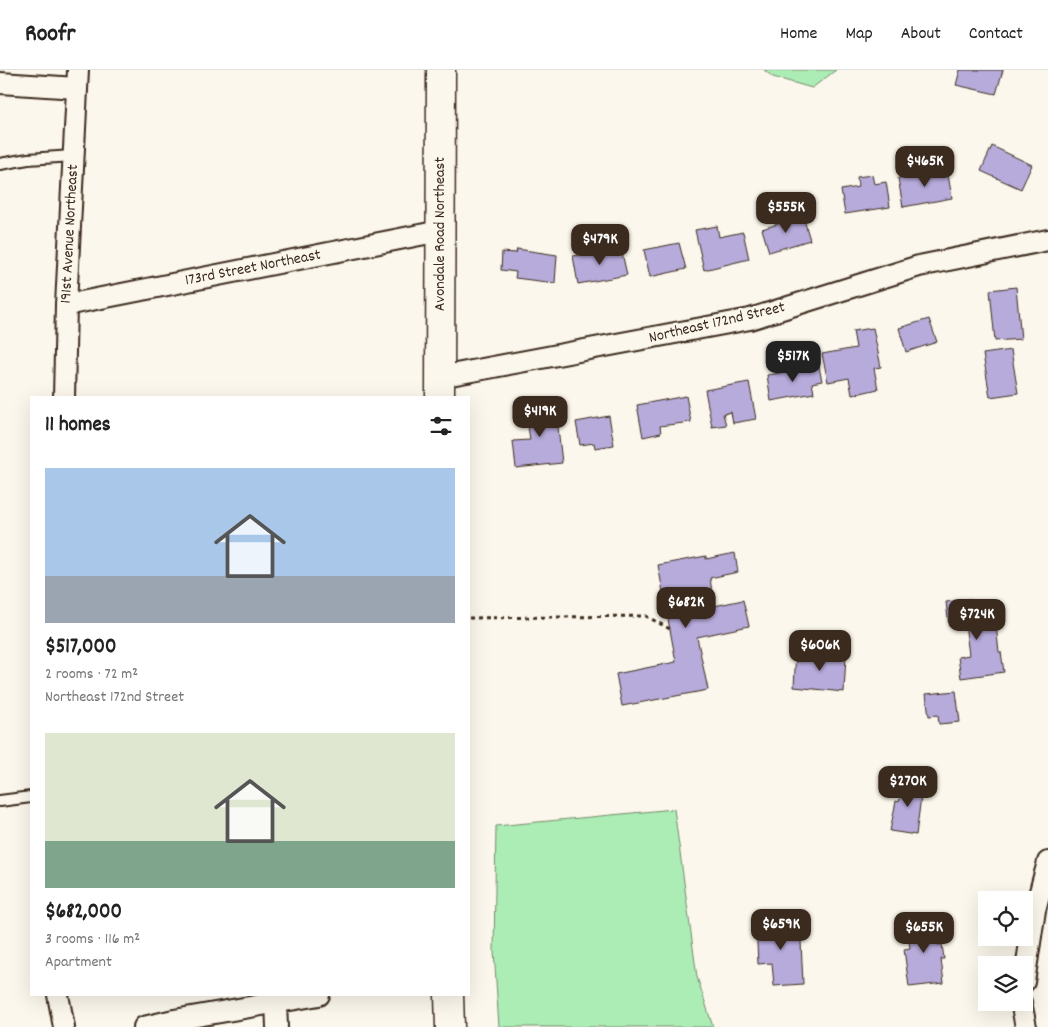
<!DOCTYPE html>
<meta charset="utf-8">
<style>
body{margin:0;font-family:Dekko,sans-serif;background:#f2f2f2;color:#222;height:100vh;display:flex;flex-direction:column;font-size:19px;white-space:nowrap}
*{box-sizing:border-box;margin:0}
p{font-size:16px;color:#767676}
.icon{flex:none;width:28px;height:28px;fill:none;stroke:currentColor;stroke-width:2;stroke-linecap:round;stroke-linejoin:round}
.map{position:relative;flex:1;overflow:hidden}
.side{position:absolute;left:30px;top:326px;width:440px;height:600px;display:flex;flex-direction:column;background:#fff;border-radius:0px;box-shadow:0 5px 20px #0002}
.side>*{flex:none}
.buttons{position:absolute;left:978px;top:821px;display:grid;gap:10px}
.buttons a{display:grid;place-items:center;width:55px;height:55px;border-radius:0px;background:#fff;box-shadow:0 5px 20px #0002;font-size:25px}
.price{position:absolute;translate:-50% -42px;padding:0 11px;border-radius:10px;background:#3b2a1e;color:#fff;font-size:16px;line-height:32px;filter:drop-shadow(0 1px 2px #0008)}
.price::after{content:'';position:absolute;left:50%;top:30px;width:15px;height:11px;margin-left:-8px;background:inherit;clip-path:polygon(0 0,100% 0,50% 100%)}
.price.active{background:#222;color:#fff}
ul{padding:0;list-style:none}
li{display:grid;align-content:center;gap:10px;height:265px;padding:0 15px}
li span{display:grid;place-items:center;height:155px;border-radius:0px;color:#555}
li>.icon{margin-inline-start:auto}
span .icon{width:90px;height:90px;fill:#fffc;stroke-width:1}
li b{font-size:21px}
h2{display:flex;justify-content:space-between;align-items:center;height:60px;padding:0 15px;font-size:21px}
header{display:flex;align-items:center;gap:30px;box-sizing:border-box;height:70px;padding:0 25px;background:#fff;border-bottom:1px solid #e0e0e0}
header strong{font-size:24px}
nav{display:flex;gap:28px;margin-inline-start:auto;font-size:18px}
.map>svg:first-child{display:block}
</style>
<header>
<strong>Roofr</strong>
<nav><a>Home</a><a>Map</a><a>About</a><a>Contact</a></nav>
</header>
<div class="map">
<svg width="1048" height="957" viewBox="0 0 1048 957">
<rect width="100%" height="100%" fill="#fbf7ec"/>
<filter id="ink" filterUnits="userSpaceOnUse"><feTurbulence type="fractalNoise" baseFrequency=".02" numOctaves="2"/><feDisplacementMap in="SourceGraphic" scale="10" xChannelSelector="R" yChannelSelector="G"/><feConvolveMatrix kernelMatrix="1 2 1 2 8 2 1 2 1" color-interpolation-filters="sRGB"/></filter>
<g filter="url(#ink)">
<g fill="#acecb5" stroke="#748b6a">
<path d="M764,0H836L812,18L773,7Z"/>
<path d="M674,739L697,907L713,957H499L494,881L496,756Z"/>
</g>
<g fill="#b7abdb" stroke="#3b2a1e">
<path d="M960,0H1003L996,24L956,15Z"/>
<path d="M992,76L1032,95L1021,119L981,101Z"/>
<path d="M947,99L952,128L903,137L898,108Z"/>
<path d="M872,105L874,114L886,112L890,137L845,144L841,120L858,117L857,107Z"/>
<path d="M803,146L810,170L769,182L762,159Z"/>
<path d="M717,156L719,167L743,162L749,189L704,200L695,160Z"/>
<path d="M679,173L686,199L650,207L644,180Z"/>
<path d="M621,178L627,205L578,214L573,186Z"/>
<path d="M517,179L557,185L555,213L515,208L516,202L501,200L502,182L516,183Z"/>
<path d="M1016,217L1021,269L995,271L990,220Z"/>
<path d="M929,249L937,272L906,282L899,258Z"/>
<path d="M873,258L881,297L874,298L878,319L852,325L849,308L828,312L822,284L856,278L853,261Z"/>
<path d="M1011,280L1018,323L990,327L983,284Z"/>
<path d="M819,297L822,311L812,313L814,323L771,331L767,305Z"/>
<path d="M749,312L756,349L733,353L731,342L723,344L726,355L712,357L705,320Z"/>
<path d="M686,326L691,352L660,356L661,363L643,367L637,335Z"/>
<path d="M555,330L562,393L516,398L513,371L530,370L527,349H531L529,333Z"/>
<path d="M609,346L614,375L595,378L594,373L580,375L576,352Z"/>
<path d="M735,483L738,502L710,508L714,536L743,530L749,556L697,567L708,620L622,636L616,604L676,592L658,495L706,486V489Z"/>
<path d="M969,529L972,550L995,546L999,582H1001L1004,602L961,608L958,587L969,585L965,554L949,556L946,532Z"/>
<path d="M796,581L846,586L844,622L794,617Z"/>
<path d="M956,621L960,652L939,654L938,645L929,646L926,624Z"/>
<path d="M904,708L923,712L916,765L890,761L896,731L899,732Z"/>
<path d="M934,848L938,875L942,874L944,889H941L944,913L909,917L904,879L910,878L906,851Z"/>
<path d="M800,851L803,914L774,916L772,893L758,894L756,854Z"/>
</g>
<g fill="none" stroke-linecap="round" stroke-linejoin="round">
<defs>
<g id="service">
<path d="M0,94L28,89L73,86"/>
<path d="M0,731L31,727"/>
</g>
<g id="minor">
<path d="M0,13L77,18"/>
<path d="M66,235L440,161"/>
<path d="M440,307L750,249L919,196L1048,170"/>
<path d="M64,328L66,235L78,0"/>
<path d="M1024,912L1035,840L1048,792"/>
<path d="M58,925L64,957"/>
<path d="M276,931L277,957"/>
<path d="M1021,932L1026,957"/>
<path d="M144,957L174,950L319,925"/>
</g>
<g id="secondary">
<path d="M440,328L441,0"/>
<path d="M449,925L450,957"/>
</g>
</defs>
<use href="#service" stroke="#3b2a1e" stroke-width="14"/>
<use href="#minor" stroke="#3b2a1e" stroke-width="24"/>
<use href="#secondary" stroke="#3b2a1e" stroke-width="31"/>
<path stroke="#3b2a1e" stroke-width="3" stroke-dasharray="4 4" stroke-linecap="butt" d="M469,548L646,546L670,559"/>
<use href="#service" stroke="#fbf7ec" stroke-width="10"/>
<use href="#minor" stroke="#fbf7ec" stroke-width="20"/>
<use href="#secondary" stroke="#fbf7ec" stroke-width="28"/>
</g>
</g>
<g text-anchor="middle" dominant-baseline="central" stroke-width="4.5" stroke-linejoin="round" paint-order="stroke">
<g font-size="16" fill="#3b2a1e" stroke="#fbf7ec">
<text transform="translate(70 164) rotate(-87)">191st Avenue Northeast</text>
<text transform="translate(440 164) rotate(-90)">Avondale Road Northeast</text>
<text transform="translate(253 198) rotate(-11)">173rd Street Northeast</text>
<text transform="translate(717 253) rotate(-13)">Northeast 172nd Street</text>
</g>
</g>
</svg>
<div class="buttons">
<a><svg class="icon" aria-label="locate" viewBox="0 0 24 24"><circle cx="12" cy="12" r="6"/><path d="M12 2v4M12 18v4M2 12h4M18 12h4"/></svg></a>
<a><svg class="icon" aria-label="layers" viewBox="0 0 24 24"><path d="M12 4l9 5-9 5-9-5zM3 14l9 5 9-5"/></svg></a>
</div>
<b class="price" style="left:925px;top:118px">$465K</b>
<b class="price" style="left:786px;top:164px">$555K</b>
<b class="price" style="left:600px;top:196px">$479K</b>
<b class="price active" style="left:793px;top:313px">$517K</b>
<b class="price" style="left:540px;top:368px">$419K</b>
<b class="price" style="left:686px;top:559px">$682K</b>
<b class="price" style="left:977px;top:571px">$724K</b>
<b class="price" style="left:820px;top:602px">$606K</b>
<b class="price" style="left:908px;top:738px">$270K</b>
<b class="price" style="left:781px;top:881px">$659K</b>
<b class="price" style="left:924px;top:884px">$655K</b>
<section class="side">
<h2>11 homes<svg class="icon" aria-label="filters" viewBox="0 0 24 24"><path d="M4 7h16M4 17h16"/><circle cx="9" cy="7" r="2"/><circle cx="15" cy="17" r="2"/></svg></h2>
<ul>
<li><span style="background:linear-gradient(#a9c7e8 70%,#9aa5b1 0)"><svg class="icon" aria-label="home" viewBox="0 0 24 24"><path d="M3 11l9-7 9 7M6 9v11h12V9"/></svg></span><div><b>$517,000</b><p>2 rooms · 72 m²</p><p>Northeast 172nd Street</p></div></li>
<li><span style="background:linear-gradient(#dfe7d0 70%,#7fa58c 0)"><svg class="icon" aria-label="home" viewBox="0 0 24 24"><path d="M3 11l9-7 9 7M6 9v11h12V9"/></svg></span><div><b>$682,000</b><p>3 rooms · 116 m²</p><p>Apartment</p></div></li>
</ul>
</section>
</div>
